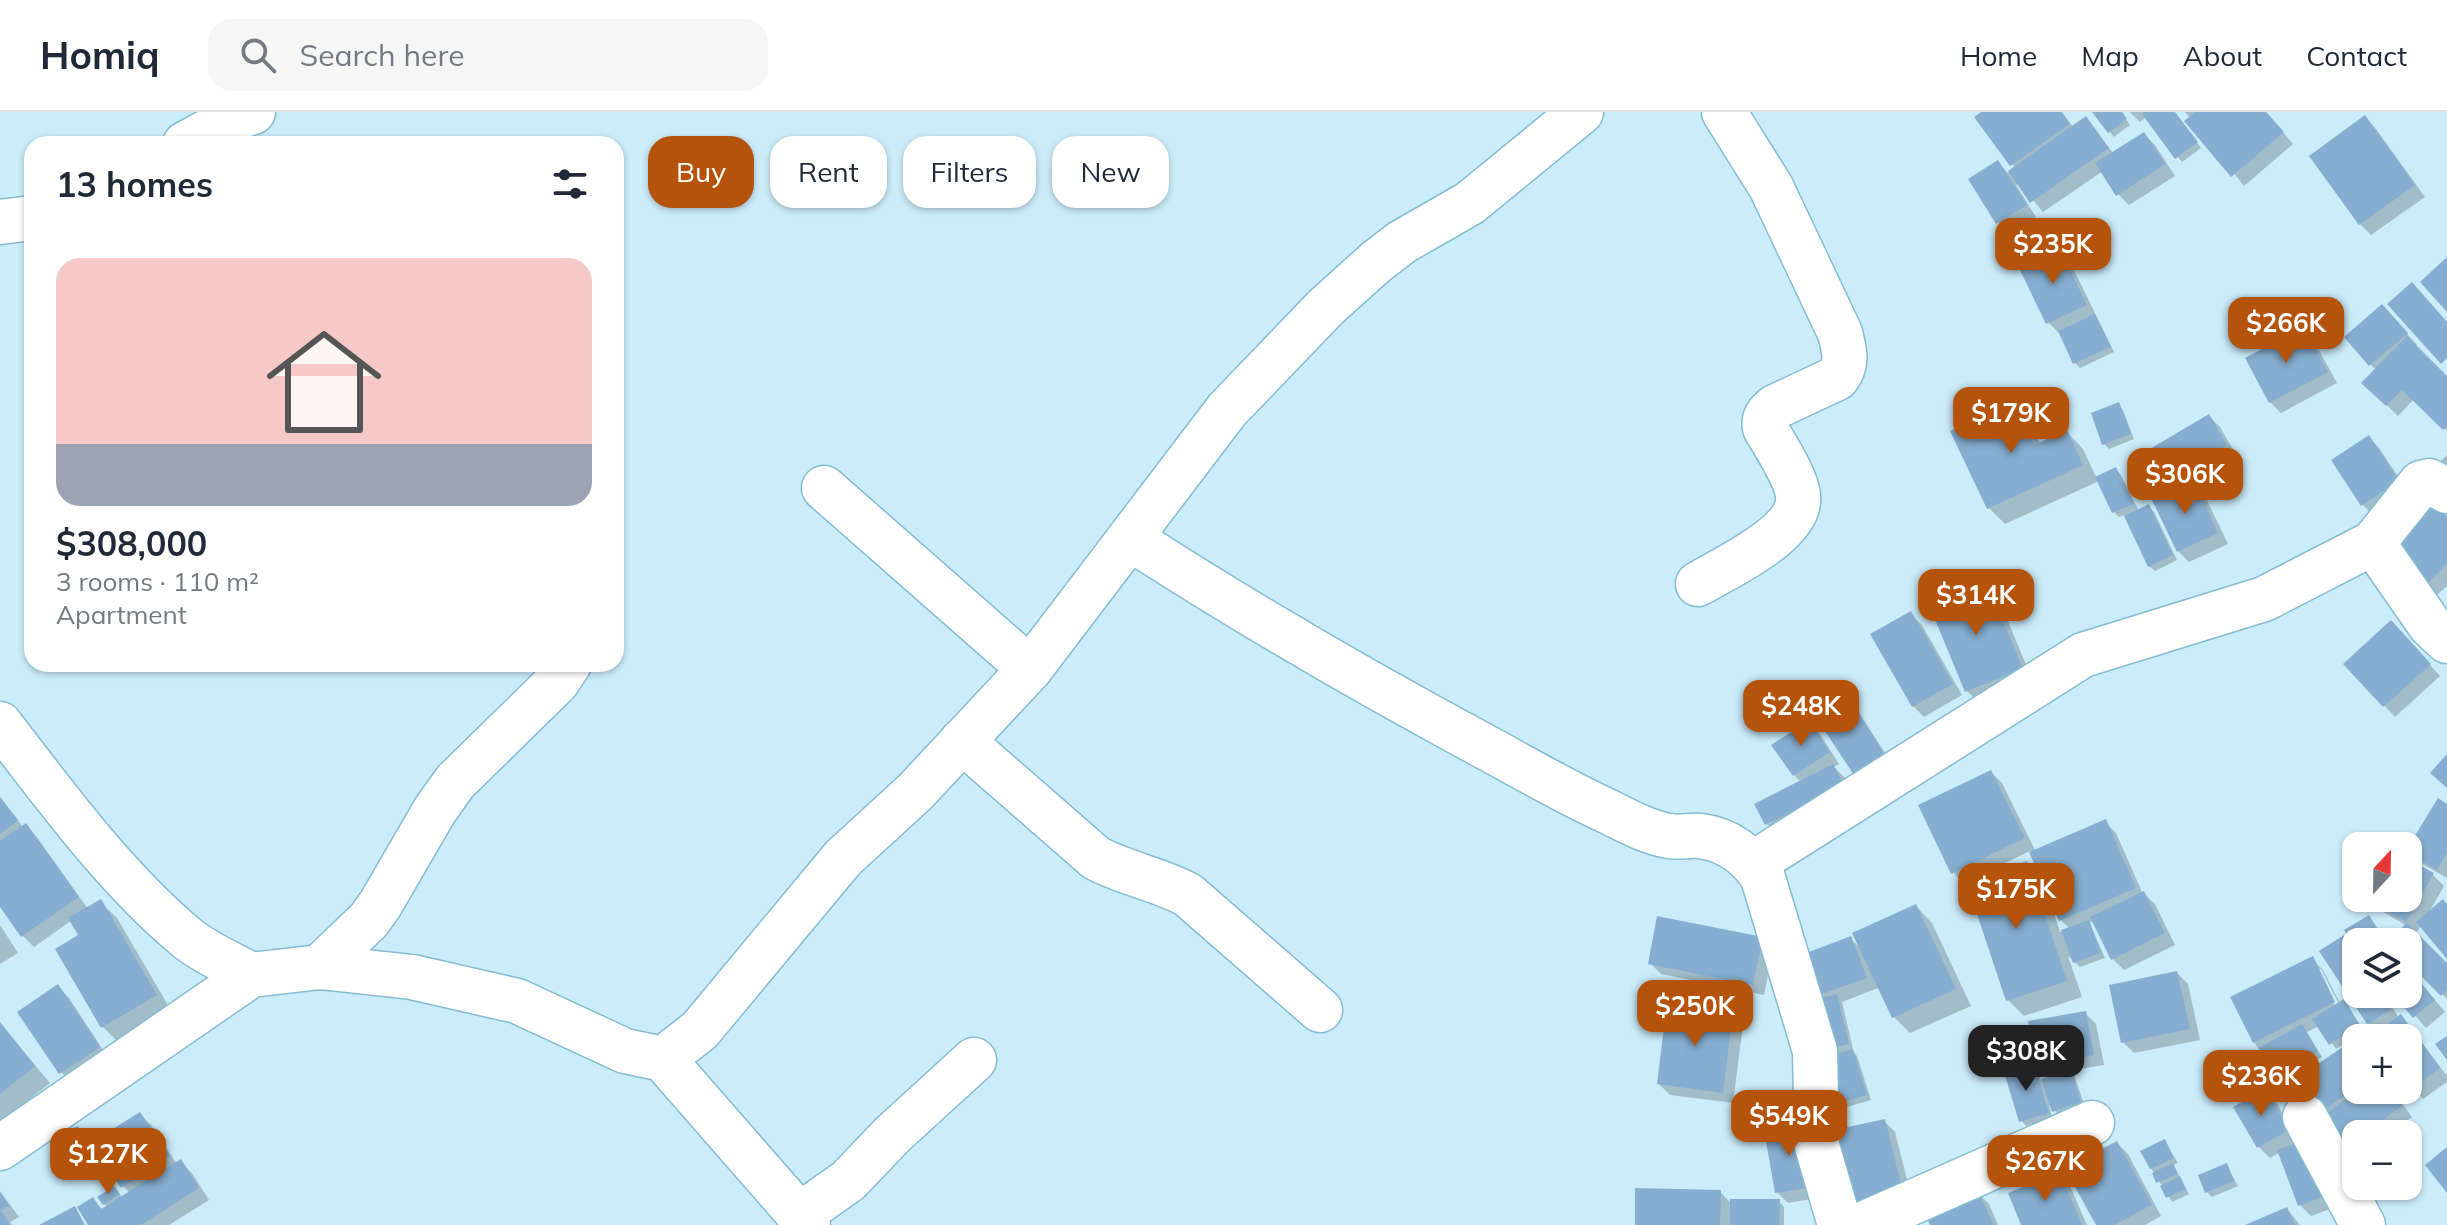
<!DOCTYPE html>
<meta charset="utf-8">
<style>
body{margin:0;font-family:Mulish,sans-serif;background:#f6f6f7;color:#1f2937;height:100vh;display:flex;flex-direction:column;font-size:30px;white-space:nowrap}
*{box-sizing:border-box;margin:0}
p{font-size:26px;color:#747a83}
.icon{flex:none;width:44px;height:44px;fill:none;stroke:currentColor;stroke-width:2;stroke-linecap:round;stroke-linejoin:round}
.map{position:relative;flex:1;overflow:hidden}
.details{position:absolute;left:24px;top:24px;width:600px;height:536px;display:flex;flex-direction:column;background:#fff;border-radius:24px;box-shadow:0 2px 6px #0004}
.details>*{flex:none}
.guide{position:absolute;left:648px;top:24px;width:760px;height:72px;display:flex;gap:16px}
.needle{width:52px;rotate:22deg}
.controls{position:absolute;left:2342px;top:720px;display:grid;gap:16px}
.controls a{display:grid;place-items:center;width:80px;height:80px;border-radius:16px;background:#fff;box-shadow:0 2px 6px #0004;font-size:40px}
.price{position:absolute;translate:-50% -68px;padding:0 18px;border-radius:16px;background:#b45309;color:#fff;font-size:26px;line-height:52px;filter:drop-shadow(0 2px 4px #0008)}
.price::after{content:'';position:absolute;left:50%;top:48px;width:24px;height:18px;margin-left:-12px;background:inherit;clip-path:polygon(0 0,100% 0,50% 100%)}
.price.selected{background:#222;color:#fff}
ul{padding:0;list-style:none}
li{display:grid;align-content:center;gap:16px;height:424px;padding:0 32px}
li span{display:grid;place-items:center;height:248px;border-radius:24px;color:#555}
li>.icon{margin-inline-start:auto}
span .icon{width:144px;height:144px;fill:#fffc;stroke-width:1}
li b{font-size:34px}
h2{display:flex;justify-content:space-between;align-items:center;height:96px;padding:0 32px;font-size:34px}
.pill{padding:0 28px;border-radius:24px;background:#fff;box-shadow:0 2px 6px #0004;font-size:28px;line-height:72px}
.pill.selected{background:#b45309;color:#fff}
header{display:flex;align-items:center;gap:48px;box-sizing:border-box;height:112px;padding:0 40px;background:#fff;border-bottom:2px solid #e0e1e3}
header strong{font-size:38px}
nav{display:flex;gap:44px;margin-inline-start:auto;font-size:28px}
.search{width:560px;height:72px;background:#f6f6f7;display:flex;align-items:center;gap:20px;box-sizing:border-box;padding:0 28px;border-radius:24px;color:#747a83;font-size:30px}
.map>svg:first-child{display:block}
</style>
<header>
<strong>Homiq</strong>
<div class="search"><svg class="icon" aria-label="search" viewBox="0 0 24 24"><circle cx="10" cy="10" r="6"/><path d="M15 15l6 6"/></svg>Search here</div>
<nav><a>Home</a><a>Map</a><a>About</a><a>Contact</a></nav>
</header>
<div class="map">
<svg width="2447" height="1113" viewBox="0 0 2447 1113">
<rect width="100%" height="100%" fill="#cbecfa"/>
<g fill="#0003" fill-rule="evenodd">
<path d="M1985,0H2062L2073,15L2086,7L2114,42L2144,22L2155,33L2175,64L2129,93L2118,82L2103,59L2043,100L2019,71L2016,73L2036,105L2009,122L1998,111L1970,68L1998,51L2008,61L2015,56L1977,6Z"/>
<path d="M2094,0H2121L2130,13L2114,25Z"/>
<path d="M2130,0H2174L2201,36L2182,50L2146,5L2140,10Z"/>
<path d="M2185,0H2266L2293,32L2244,74Z"/>
<path d="M2365,6L2376,17L2425,85L2371,123L2360,112Z"/>
<path d="M2059,139L2070,150L2114,240L2080,256L2075,251L2061,220L2059,221L2048,210Z"/>
<path d="M2393,206L2417,233L2415,235L2447,266V319L2414,287L2398,304L2364,271L2376,258L2371,253Z"/>
<path d="M2303,218L2314,229L2337,271L2281,301L2270,290Z"/>
<path d="M2013,292L2029,309L2040,332L2067,320L2083,337L2097,367L2116,358L2121,363L2139,399L2149,395L2154,400L2177,448L2155,459L2149,454L2125,403L2119,405L2114,400L2099,369L2005,412L1989,396Z"/>
<path d="M2118,292L2123,298L2134,327L2109,337L2104,332Z"/>
<path d="M2209,304L2220,315L2237,344L2193,371L2204,382L2228,432L2189,450L2178,439L2162,386L2153,377Z"/>
<path d="M2368,325L2379,336L2409,381L2374,404L2363,393L2333,348Z"/>
<path d="M2447,343V369L2434,356Z"/>
<path d="M2447,407V474L2437,483L2383,431Z"/>
<path d="M1986,472L1997,483L2032,567L1978,590L1967,579Z"/>
<path d="M1911,502L1922,513L1962,583L1924,605L1913,594Z"/>
<path d="M2402,522L2440,564L2395,605L2346,552Z"/>
<path d="M1842,580L1853,591L1896,658L1814,598Z"/>
<path d="M1809,611L1820,622L1839,652L1834,655L1844,665L1853,685L1778,723L1767,712L1801,670L1794,663Z"/>
<path d="M1991,660L2002,671L2036,740L2105,710L2116,721L2142,780L2155,792L2175,833L2124,858L2113,847L2094,809L2091,810L2090,812L2105,846L2080,855L2068,844L2082,885L2024,904L2008,888L1968,769L1964,771L1953,760ZM2030,739L2043,768L2026,751L1977,768L1976,765ZM2055,794L2061,808L2070,817L2060,820L2052,795Z"/>
<path d="M0,685L23,715L25,713L36,724L88,797L100,790L117,806L172,900L119,931L103,915L81,824L72,808L34,835L23,824L0,792Z"/>
<path d="M2447,695V766L2419,750L2408,739Z"/>
<path d="M2408,749L2433,763L2444,774L2428,802L2447,794V843L2421,813L2416,822L2447,853V887L2408,848L2407,814L2378,797L2367,786H2408Z"/>
<path d="M1916,794L1932,811L1971,894L1910,921L1894,905L1878,876L1842,890L1853,937H1851L1857,944L1871,988L1847,995L1842,990L1818,883L1850,826L1861,837Z"/>
<path d="M1659,806L1773,838L1764,883L1661,862L1650,851Z"/>
<path d="M0,813L18,841L0,852Z"/>
<path d="M2344,826L2356,838V882H2384L2399,906L2411,916L2447,964V970L2423,987L2408,970V926H2375L2378,921L2368,911L2322,840Z"/>
<path d="M2312,847L2323,858L2340,891L2348,894L2367,926L2355,925L2336,937L2319,914L2307,920L2322,945L2280,968L2254,930ZM2317,857H2321L2342,898L2338,900Z"/>
<path d="M2408,856L2445,900L2426,916L2396,882H2408Z"/>
<path d="M2177,861L2188,872L2200,928L2134,941L2123,930Z"/>
<path d="M58,875L69,886L109,947L72,971L61,960Z"/>
<path d="M1732,901L1743,912L1733,991L1670,983L1659,972Z"/>
<path d="M2085,901L2096,912L2104,953L2069,959L2075,965L2085,995L2043,1027L2036,1011L2026,1014L2021,1008L2033,954L2038,959L2041,969L2060,963V961L2048,963L2037,952ZM2049,993L2058,1002L2052,1005Z"/>
<path d="M0,911L50,971L15,999L0,1027Z"/>
<path d="M2356,928V978H2392L2412,1005L2389,1022H2356L2355,1047L2319,1001Z"/>
<path d="M2265,979L2276,990L2338,1094L2311,1104L2300,1093L2280,1040L2270,1046L2259,1035Z"/>
<path d="M140,1002L151,1013L177,1052L181,1050L192,1061L209,1088L169,1113H91L93,1088L103,1098L108,1095L104,1092L119,1081L122,1086L130,1081L123,1074Z"/>
<path d="M1884,1009L1895,1020L1915,1099L1831,1021Z"/>
<path d="M77,1016L89,1035L75,1041L70,1036Z"/>
<path d="M1766,1020L1824,1085L1788,1091L1777,1080Z"/>
<path d="M2164,1029L2178,1051L2173,1053L2189,1082L2172,1090L2151,1056Z"/>
<path d="M2117,1031L2128,1042L2161,1104L2145,1113H2098Z"/>
<path d="M2227,1054L2238,1074L2212,1085L2207,1080Z"/>
<path d="M2059,1062L2070,1074L2087,1113H2024Z"/>
<path d="M0,1079L19,1105L10,1110L12,1113H0Z"/>
<path d="M1720,1080L1732,1092L1779,1089L1784,1095V1113H1637Z"/>
<path d="M1978,1081L1989,1092L1998,1113H1932Z"/>
<path d="M2287,1097L2300,1113H2250Z"/>
</g>
<g fill="#87aed0">
<path d="M1981,0H2061L2070,12L2010,54L1974,5Z"/>
<path d="M2092,0H2122L2127,7L2108,21Z"/>
<path d="M2145,0H2175L2198,30L2175,47L2142,2Z"/>
<path d="M2195,0H2266L2284,20L2231,65L2184,9Z"/>
<path d="M2365,3L2415,73L2359,113L2309,44Z"/>
<path d="M2086,4L2109,36L2030,91L2008,59Z"/>
<path d="M2144,20L2165,52L2116,84L2095,51Z"/>
<path d="M1998,48L2027,93L1996,112L1968,67Z"/>
<path d="M2060,137L2087,193L2046,212L2019,156Z"/>
<path d="M2447,145V200L2420,170Z"/>
<path d="M2412,170L2447,210V246L2441,252L2387,192Z"/>
<path d="M2382,192L2408,221L2369,254L2344,225Z"/>
<path d="M2095,202L2111,235L2073,252L2058,219Z"/>
<path d="M2303,215L2328,260L2269,291L2245,246Z"/>
<path d="M2407,224L2447,264V314L2443,318L2402,278L2386,294L2361,271Z"/>
<path d="M2013,290L2034,333L2067,318L2083,353L1987,397L1950,319Z"/>
<path d="M2119,290L2131,322L2102,333L2091,301Z"/>
<path d="M2209,302L2227,333L2152,379L2133,347Z"/>
<path d="M2369,323L2399,369L2361,394L2331,348Z"/>
<path d="M2116,355L2134,392L2112,401L2095,365Z"/>
<path d="M2194,369L2218,421L2177,440L2152,388Z"/>
<path d="M2426,384L2447,404V452L2425,474L2381,431Z"/>
<path d="M2149,392L2173,443L2148,455L2124,404Z"/>
<path d="M1986,469L2023,556L1965,580L1929,493Z"/>
<path d="M1911,499L1953,572L1912,595L1870,522Z"/>
<path d="M2391,508L2431,552L2383,595L2343,552Z"/>
<path d="M1843,577L1887,646L1856,666L1811,598Z"/>
<path d="M1809,609L1830,640L1793,664L1771,633Z"/>
<path d="M2447,642V676L2430,661Z"/>
<path d="M1833,652L1844,673L1765,713L1754,692Z"/>
<path d="M1991,658L2025,726L1951,762L1918,693Z"/>
<path d="M0,685L18,708L0,722Z"/>
<path d="M2438,686L2447,692V741L2437,758L2408,741V735Z"/>
<path d="M2106,707L2136,776L2059,809L2029,740Z"/>
<path d="M26,711L79,785L21,825L0,795V729Z"/>
<path d="M2408,747L2434,761L2406,810L2364,786H2408Z"/>
<path d="M2027,749L2067,869L2006,889L1966,769Z"/>
<path d="M2144,779L2165,821L2111,848L2090,805Z"/>
<path d="M101,787L157,883L101,916L55,837L78,823L68,806Z"/>
<path d="M2443,787L2447,792V847L2416,810Z"/>
<path d="M1916,792L1956,877L1892,906L1852,821Z"/>
<path d="M2369,803L2386,830H2356V837L2344,818Z"/>
<path d="M1657,804L1763,825L1753,873L1648,852Z"/>
<path d="M2089,808L2101,841L2073,851L2061,818Z"/>
<path d="M2407,811L2447,851V878L2441,884L2408,851V830H2387Z"/>
<path d="M2344,823L2356,842V882H2382L2392,897L2367,912L2319,839Z"/>
<path d="M1851,824L1867,866L1816,884L1801,843Z"/>
<path d="M2313,844L2335,890L2253,931L2230,885Z"/>
<path d="M2408,855L2435,888L2413,906L2393,882H2408Z"/>
<path d="M2177,859L2190,917L2121,931L2109,873Z"/>
<path d="M58,872L100,935L59,962L17,900Z"/>
<path d="M1837,882L1849,932L1824,938L1812,888Z"/>
<path d="M2344,887L2360,913L2329,933L2312,907Z"/>
<path d="M1667,891L1733,899L1723,981L1657,972Z"/>
<path d="M2086,899L2094,943L2035,953L2028,909Z"/>
<path d="M2401,902L2440,956L2411,977L2408,974V926H2369Z"/>
<path d="M0,910L35,954L0,982Z"/>
<path d="M2302,912L2318,940L2274,964L2259,936Z"/>
<path d="M2447,924V948L2435,932Z"/>
<path d="M2356,926V976L2318,1002L2294,968Z"/>
<path d="M1853,937L1867,983L1840,991L1826,945Z"/>
<path d="M2034,952L2049,1001L2019,1010L2004,960Z"/>
<path d="M2071,958L2081,990L2052,1000L2041,967Z"/>
<path d="M2265,977L2289,1018L2257,1036L2233,995Z"/>
<path d="M2358,978H2391L2402,994L2363,1022H2356V1027L2342,1037L2320,1006Z"/>
<path d="M140,1000L170,1044L121,1076L92,1030Z"/>
<path d="M1885,1007L1905,1088L1849,1101L1829,1019Z"/>
<path d="M1803,1012L1814,1075L1775,1081L1764,1018Z"/>
<path d="M78,1014L85,1030L68,1037L61,1020Z"/>
<path d="M2165,1027L2174,1046L2150,1057L2140,1039Z"/>
<path d="M2307,1027L2328,1083L2298,1094L2277,1038Z"/>
<path d="M2117,1029L2152,1093L2114,1113H2096L2065,1057Z"/>
<path d="M2447,1035V1081L2425,1053Z"/>
<path d="M181,1047L199,1076L141,1113H88L77,1095L93,1085L101,1097Z"/>
<path d="M2173,1051L2178,1062L2156,1071L2152,1061Z"/>
<path d="M2227,1051L2234,1069L2205,1081L2198,1063Z"/>
<path d="M2060,1060L2082,1113H2021L2008,1081Z"/>
<path d="M2180,1064L2186,1077L2166,1086L2160,1074Z"/>
<path d="M114,1074L120,1082L103,1093L97,1085Z"/>
<path d="M1635,1076L1721,1078L1720,1113H1635Z"/>
<path d="M1978,1079L1994,1113H1930L1925,1103Z"/>
<path d="M0,1080L9,1094L1,1098L10,1113H0Z"/>
<path d="M1730,1087H1780L1779,1113H1730Z"/>
<path d="M75,1094L85,1113H39Z"/>
<path d="M2287,1095L2295,1113H2245Z"/>
</g>
<g fill="none" stroke-linecap="round" stroke-linejoin="round">
<defs>
<g id="minor">
<path d="M185,32L231,7L253,0"/>
<path d="M0,110L32,106"/>
<path d="M824,376L1030,557"/>
<path d="M1131,427C1244,500 1359,567 1478,631C1521,654 1563,679 1607,699C1627,709 1647,720 1669,724C1679,726 1690,723 1700,724C1727,727 1750,744 1763,766L1815,939L1817,1034L1840,1113"/>
<path d="M2373,431L2430,513L2447,529"/>
<path d="M1698,472C1726,455 1809,419 1797,378C1792,359 1775,333 1765,316C1763,306 1767,301 1775,295L1837,266C1849,251 1844,238 1840,221L1771,75L1724,0"/>
<path d="M0,612C55,684 117,768 187,826C205,841 230,851 251,863"/>
<path d="M962,629L1096,746C1126,762 1159,767 1188,783L1320,898"/>
<path d="M1754,751L2083,543L2264,487L2373,431L2421,371L2429,369L2447,379"/>
<path d="M320,855L369,808L381,791L435,698L455,670L557,570L569,552"/>
<path d="M663,947L808,1113"/>
<path d="M2305,1005L2363,1113"/>
<path d="M0,1036L251,863L320,855L412,865L517,889L625,939L663,947L700,918L843,746L915,680L1030,557L1227,298L1326,195L1376,150L1402,130L1470,91L1581,0"/>
<path d="M801,1102L848,1069L892,1023L974,948"/>
<path d="M1861,1113L2092,1011"/>
</g>
</defs>
<use href="#minor" stroke="#85bcd2" stroke-width="47"/>
<use href="#minor" stroke="#fff" stroke-width="44"/>
</g>
</svg>
<div class="controls">
<a><svg class="needle" viewBox="-14 -14 28 28"><path d="M0-13l5 13h-10z" fill="#e53935"/><path d="M0 13l5-13h-10z" fill="#747a83"/></svg></a>
<a><svg class="icon" aria-label="layers" viewBox="0 0 24 24"><path d="M12 4l9 5-9 5-9-5zM3 14l9 5 9-5"/></svg></a>
<a>+</a>
<a>−</a>
</div>
<b class="price" style="left:2053px;top:174px">$235K</b>
<b class="price" style="left:2286px;top:253px">$266K</b>
<b class="price" style="left:2011px;top:343px">$179K</b>
<b class="price" style="left:2185px;top:404px">$306K</b>
<b class="price" style="left:1976px;top:525px">$314K</b>
<b class="price" style="left:1801px;top:636px">$248K</b>
<b class="price" style="left:2016px;top:819px">$175K</b>
<b class="price" style="left:1695px;top:936px">$250K</b>
<b class="price selected" style="left:2026px;top:981px">$308K</b>
<b class="price" style="left:2261px;top:1006px">$236K</b>
<b class="price" style="left:1789px;top:1046px">$549K</b>
<b class="price" style="left:108px;top:1084px">$127K</b>
<b class="price" style="left:2045px;top:1091px">$267K</b>
<div class="guide">
<a class="pill selected">Buy</a>
<a class="pill">Rent</a>
<a class="pill">Filters</a>
<a class="pill">New</a>
</div>
<section class="details">
<h2>13 homes<svg class="icon" aria-label="filters" viewBox="0 0 24 24"><path d="M4 7h16M4 17h16"/><circle cx="9" cy="7" r="2"/><circle cx="15" cy="17" r="2"/></svg></h2>
<ul>
<li><span style="background:linear-gradient(#f6c9c9 75%,#9aa5b1 0)"><svg class="icon" aria-label="home" viewBox="0 0 24 24"><path d="M3 11l9-7 9 7M6 9v11h12V9"/></svg></span><div><b>$308,000</b><p>3 rooms · 110 m²</p><p>Apartment</p></div></li>
</ul>
</section>
</div>
